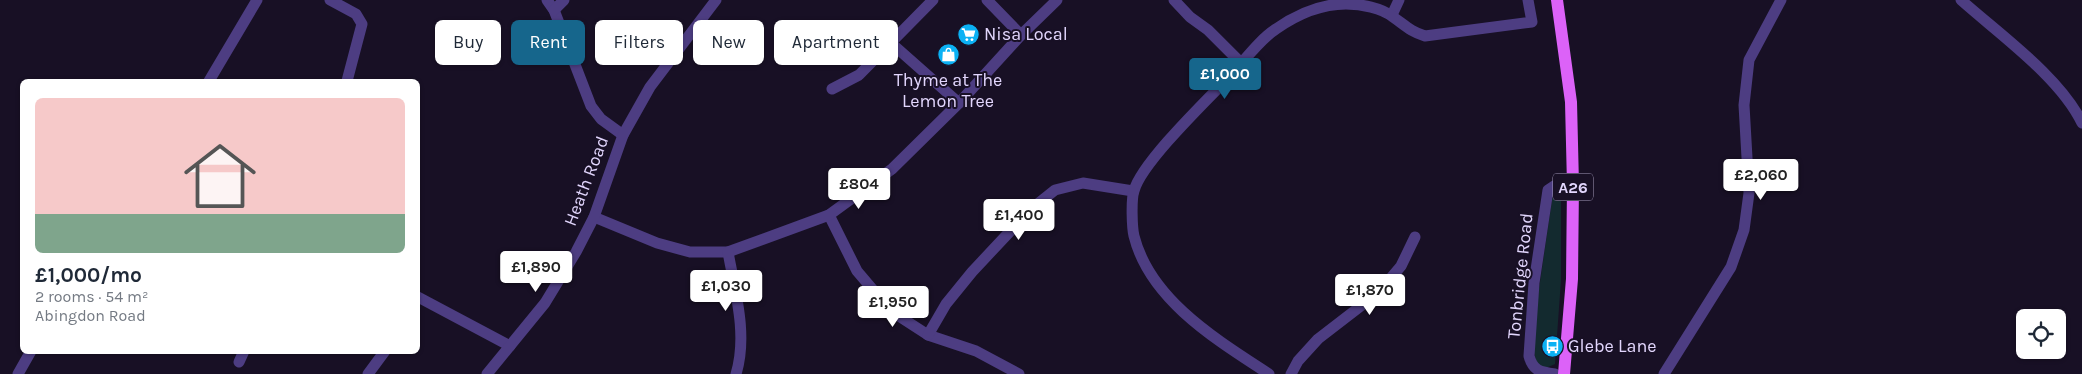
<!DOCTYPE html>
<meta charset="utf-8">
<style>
body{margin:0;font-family:Karla,sans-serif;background:#f6f6f7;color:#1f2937;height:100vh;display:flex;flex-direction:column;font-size:19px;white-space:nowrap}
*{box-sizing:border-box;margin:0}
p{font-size:16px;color:#747a83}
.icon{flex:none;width:28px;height:28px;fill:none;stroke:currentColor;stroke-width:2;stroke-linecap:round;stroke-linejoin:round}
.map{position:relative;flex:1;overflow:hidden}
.sheet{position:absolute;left:20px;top:79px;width:400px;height:275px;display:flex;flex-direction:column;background:#fff;border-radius:8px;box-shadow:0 1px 4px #0004}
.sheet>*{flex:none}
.banner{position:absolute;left:435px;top:20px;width:475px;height:45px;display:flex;gap:10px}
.controls{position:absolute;left:2016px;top:309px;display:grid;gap:10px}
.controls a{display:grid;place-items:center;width:50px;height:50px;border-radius:8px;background:#fff;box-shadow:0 1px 4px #0004;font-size:25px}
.price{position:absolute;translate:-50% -42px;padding:0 11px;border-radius:5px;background:#fff;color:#222;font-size:16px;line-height:32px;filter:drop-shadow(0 1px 2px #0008)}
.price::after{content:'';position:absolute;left:50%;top:30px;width:15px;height:11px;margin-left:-8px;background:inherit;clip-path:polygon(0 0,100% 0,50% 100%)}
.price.current{background:#16668c;color:#fff}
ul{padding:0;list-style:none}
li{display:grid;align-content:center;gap:10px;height:265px;padding:0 15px}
li span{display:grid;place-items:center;height:155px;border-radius:8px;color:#555}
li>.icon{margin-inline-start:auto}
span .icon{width:90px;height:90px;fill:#fffc;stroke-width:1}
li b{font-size:21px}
.chip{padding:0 18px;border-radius:8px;background:#fff;box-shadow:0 1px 4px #0004;font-size:18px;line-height:45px}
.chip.current{background:#16668c;color:#fff}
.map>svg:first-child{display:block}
</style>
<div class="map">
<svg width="2082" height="374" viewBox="0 0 2082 374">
<rect width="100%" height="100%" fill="#181025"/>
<path fill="#132a2f" d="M1555,191L1561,193V280L1555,364L1546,368L1537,365L1534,352L1538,296L1553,193Z"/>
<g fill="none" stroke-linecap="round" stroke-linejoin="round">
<g stroke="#4d3d82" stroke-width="11">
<path d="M330,0L356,14L362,24L347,81"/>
<path d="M547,0L554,10L591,106L601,119L623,135"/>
<path d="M987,0L1021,35"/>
<path d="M1174,0L1190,17L1208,30L1241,63"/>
<path d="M1961,0C1999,34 2060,77 2082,123"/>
<path d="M554,10L564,0"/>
<path d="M1392,15L1399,0"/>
<path d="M890,42L959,103"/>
<path d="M209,81L257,0"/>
<path d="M832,89L859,75L933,0"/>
<path d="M829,215L857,271L891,311L928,335L976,351L1019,374"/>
<path d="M594,217L657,243L690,252H728L829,215L892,169L959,103L1021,35L1057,0"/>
<path d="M728,252C735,291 748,335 736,374"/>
<path d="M418,297L510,346"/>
<path d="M928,335L946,304L972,272L1030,210L1055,190L1083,183L1133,191"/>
<path d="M239,362L244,351"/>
<path d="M18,374L31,351"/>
<path d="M368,374L385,351"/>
<path d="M487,374L545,303L576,252L594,217L623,135L650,87L716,0"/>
<path d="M1269,374C1217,340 1150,300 1134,236C1132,228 1131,199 1134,191C1141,163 1209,98 1231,75C1244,61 1260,39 1276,29C1296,15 1321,4 1346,4C1361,4 1382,8 1393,17C1406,26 1410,31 1425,36L1532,22L1528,0"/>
<path d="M1291,374L1298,361L1318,339L1379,292L1401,266L1415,237"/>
<path d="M1555,374C1540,372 1533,371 1529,356L1534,283L1548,190L1554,186L1573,185"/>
<path d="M1664,374L1731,267L1744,230L1749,193L1744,105L1749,60L1781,0"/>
</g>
<path stroke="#dc62f8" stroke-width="12" d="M1557,0L1571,102L1573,185L1572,279L1564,374"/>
</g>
<defs>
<symbol id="supermarket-disc" viewBox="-11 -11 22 22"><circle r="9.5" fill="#0bb1f4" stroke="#181025"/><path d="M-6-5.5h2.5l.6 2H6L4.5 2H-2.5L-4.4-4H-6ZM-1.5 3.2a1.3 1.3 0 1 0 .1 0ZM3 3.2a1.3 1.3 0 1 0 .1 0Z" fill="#fff"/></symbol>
<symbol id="shop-disc" viewBox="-11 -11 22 22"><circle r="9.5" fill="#0bb1f4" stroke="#181025"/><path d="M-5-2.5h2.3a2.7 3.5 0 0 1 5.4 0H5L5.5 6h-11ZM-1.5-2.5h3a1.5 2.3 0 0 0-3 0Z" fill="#fff"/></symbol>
<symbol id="bus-disc" viewBox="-11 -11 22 22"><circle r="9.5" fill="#0bb1f4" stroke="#181025"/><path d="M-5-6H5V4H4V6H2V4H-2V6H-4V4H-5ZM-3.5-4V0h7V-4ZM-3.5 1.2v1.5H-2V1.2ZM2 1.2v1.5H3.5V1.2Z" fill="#fff"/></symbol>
</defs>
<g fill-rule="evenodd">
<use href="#supermarket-disc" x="956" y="22" width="25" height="25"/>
<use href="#shop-disc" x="936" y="42" width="25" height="25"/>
<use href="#bus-disc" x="1540" y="334" width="25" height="25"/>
</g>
<g text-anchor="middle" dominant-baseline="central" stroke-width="4" stroke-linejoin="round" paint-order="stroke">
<rect fill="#181025" stroke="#a59bbc" stroke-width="1" x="1553" y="173.5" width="40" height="27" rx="4"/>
<g font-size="16" font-weight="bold" fill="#e2d6fd">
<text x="1573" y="187">A26</text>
</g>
<g font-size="18" fill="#e2d6fd" stroke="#181025" text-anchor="start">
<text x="984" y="34">Nisa Local</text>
<text x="948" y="80" text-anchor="middle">Thyme at The<tspan x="948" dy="21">Lemon Tree</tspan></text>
<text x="1568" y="346">Glebe Lane</text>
</g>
<g font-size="18" fill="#e2d6fd" stroke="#181025">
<text transform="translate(586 181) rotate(-69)">Heath Road</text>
<text transform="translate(1520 276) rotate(-84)">Tonbridge Road</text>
</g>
</g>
</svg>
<div class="controls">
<a><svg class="icon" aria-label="locate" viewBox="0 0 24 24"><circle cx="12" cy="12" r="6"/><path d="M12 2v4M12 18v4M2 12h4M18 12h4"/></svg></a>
</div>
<b class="price current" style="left:1225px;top:100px">£1,000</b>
<b class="price" style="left:1761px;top:201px">£2,060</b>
<b class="price" style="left:859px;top:210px">£804</b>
<b class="price" style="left:1019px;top:241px">£1,400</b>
<b class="price" style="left:536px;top:293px">£1,890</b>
<b class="price" style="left:726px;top:312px">£1,030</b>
<b class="price" style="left:1370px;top:316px">£1,870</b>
<b class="price" style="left:893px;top:328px">£1,950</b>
<div class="banner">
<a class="chip">Buy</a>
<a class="chip current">Rent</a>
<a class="chip">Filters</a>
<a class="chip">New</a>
<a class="chip">Apartment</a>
</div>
<section class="sheet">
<ul>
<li><span style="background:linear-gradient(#f6c9c9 75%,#7fa58c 0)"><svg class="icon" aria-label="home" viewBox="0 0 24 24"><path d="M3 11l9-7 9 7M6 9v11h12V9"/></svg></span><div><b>£1,000/mo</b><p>2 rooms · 54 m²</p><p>Abingdon Road</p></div></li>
</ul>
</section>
</div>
